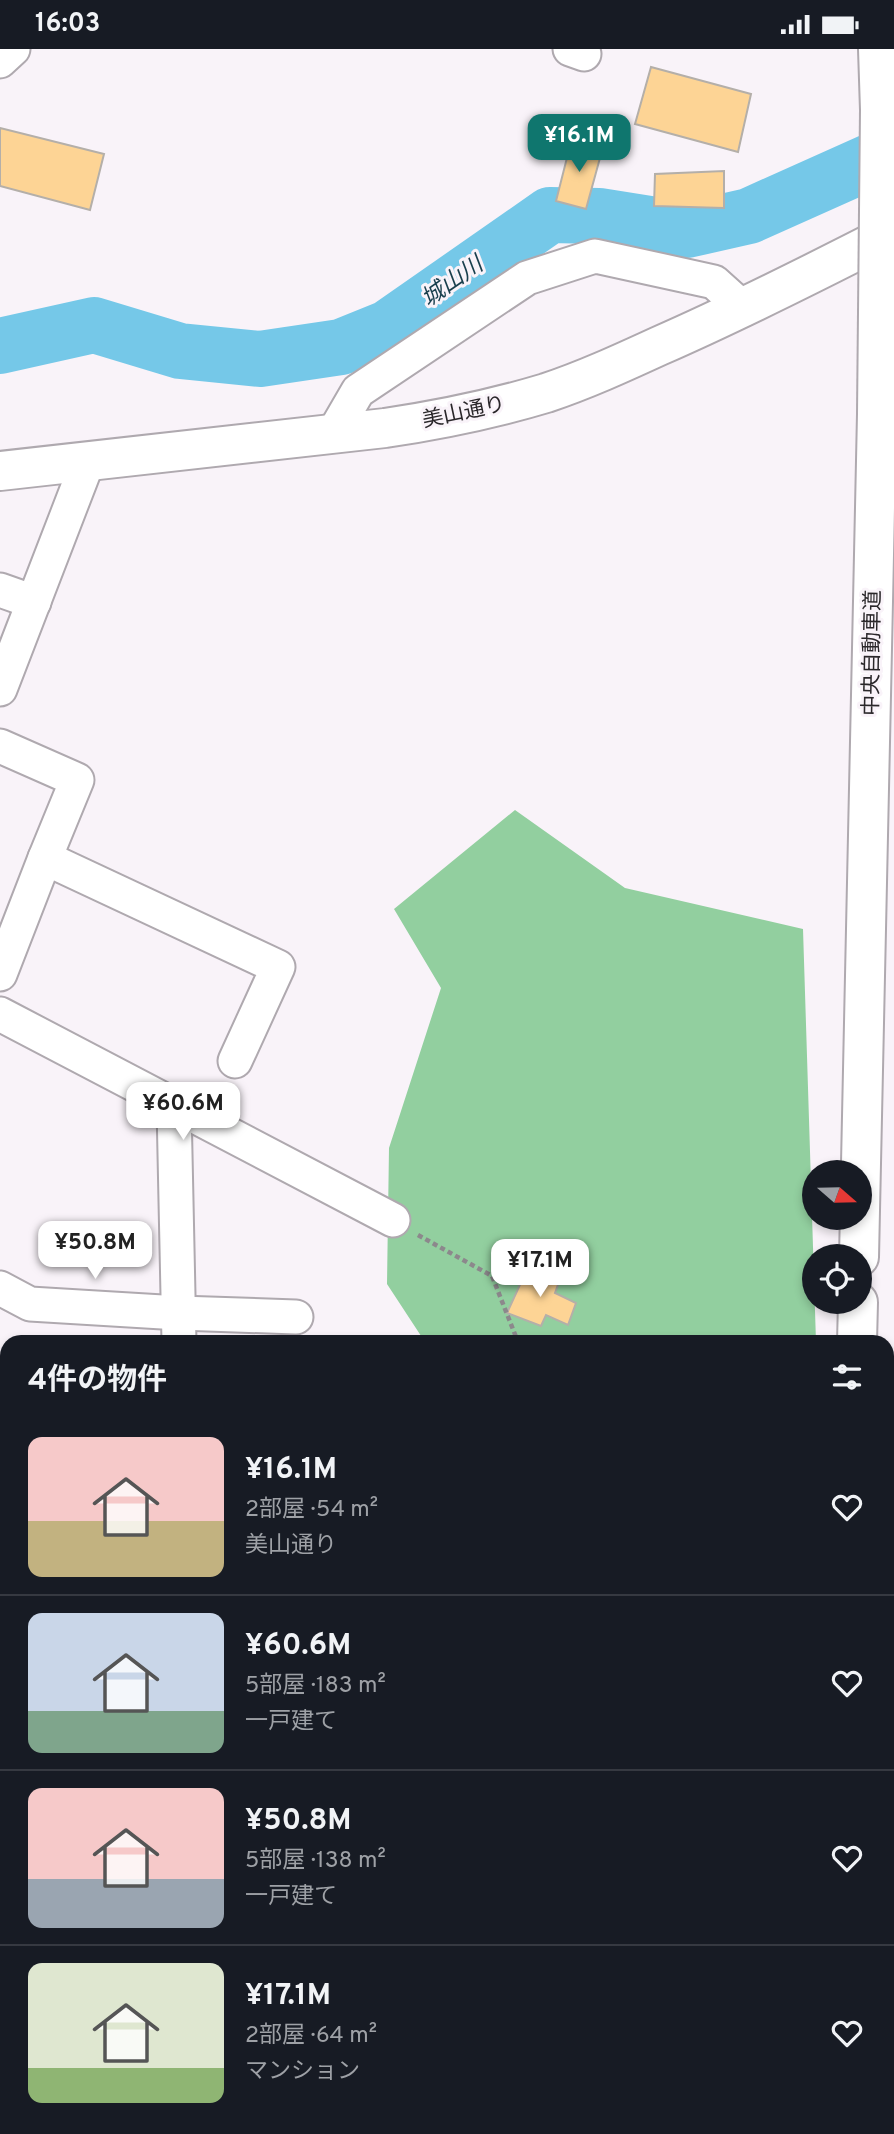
<!DOCTYPE html>
<html lang="ja">
<meta charset="utf-8">
<style>
body{margin:0;font-family:Overpass,"Noto Sans JP",sans-serif;background:#242831;color:#f1f3f6;height:100vh;display:flex;flex-direction:column;font-size:26px;white-space:nowrap}
*{box-sizing:border-box;margin:0}
p{font-size:23px;color:#9ea1a6}
.icon{flex:none;width:38px;height:38px;fill:none;stroke:currentColor;stroke-width:2;stroke-linecap:round;stroke-linejoin:round}
.map{position:relative;flex:1;overflow:hidden}
.sheet{position:absolute;left:0px;top:1286px;width:894px;height:800px;display:flex;flex-direction:column;background:#171b24;border-radius:21px 21px 0 0;box-shadow:0 4px 10px #0003}
.sheet>*{flex:none}
.needle{width:46px;rotate:110deg}
.buttons{position:absolute;left:802px;top:1111px;display:grid;gap:14px}
.buttons a{display:grid;place-items:center;width:70px;height:70px;border-radius:50%;background:#171b24;box-shadow:0 4px 10px #0003;font-size:35px}
.price{position:absolute;translate:-50% -60px;padding:0 16px;border-radius:14px;background:#fff;color:#222;font-size:23px;line-height:46px;filter:drop-shadow(0 2px 4px #0008)}
.price::after{content:'';position:absolute;left:50%;top:42px;width:21px;height:16px;margin-left:-10px;background:inherit;clip-path:polygon(0 0,100% 0,50% 100%)}
.price.current{background:#0f766e;color:#fff}
ul{padding:0;list-style:none}
li{display:flex;align-items:center;gap:21px;height:175px;padding:0 28px}
li+li{border-top:2px solid #363941}
li span{display:grid;place-items:center;flex:none;width:196px;height:140px;border-radius:14px;color:#555}
li>.icon{margin-inline-start:auto}
span .icon{width:84px;height:84px;fill:#fffc;stroke-width:1}
li b{font-size:30px}
h2{display:flex;justify-content:space-between;align-items:center;height:84px;padding:0 28px;font-size:30px}
.status{display:flex;justify-content:space-between;align-items:center;height:49px;padding:0 35px;background:#171b24;direction:ltr}
.status svg{height:19px;fill:currentColor}
.map>svg:first-child{display:block}
</style>
<div class="status"><b>16:03</b><svg viewBox="0 0 49 12"><path d="M0 12V9h3v3zM5 12V6h3v6zM10 12V3h3v9zM15 12V0h3v12zM26 1h20v11H26zM47 4h2v5h-2z"/></svg></div>
<div class="map">
<svg width="894" height="2085" viewBox="0 0 894 2085">
<rect width="100%" height="100%" fill="#f9f3f9"/>
<path fill="#92cf9f" d="M515,761L625,839L803,880L816,1293H425L387,1235L389,1099L441,939L394,860Z"/>
<g fill="none" stroke-linecap="round" stroke-linejoin="round">
<path stroke="#75c8e8" stroke-width="56" d="M0,297L94,276L180,302L260,310L341,298L388,279L550,166L599,167L687,181L749,167L894,102"/>
</g>
<g fill="#fdd495" stroke="#b4afa9" stroke-width="2">
<path d="M651,18L751,45L738,103L635,75Z"/>
<path d="M0,79L104,105L90,161L0,137Z"/>
<path d="M572,89L603,98L586,160L556,152Z"/>
<path d="M724,122V159L654,157L655,125Z"/>
<path d="M529,1216L560,1230L555,1244L576,1254L568,1276L546,1266L541,1277L507,1264Z"/>
<path d="M7,1906V1951L0,1953V1907Z"/>
</g>
<g fill="none" stroke-linecap="round" stroke-linejoin="round">
<defs>
<g id="minor">
<path d="M570,0L584,5"/>
<path d="M0,12L13,0"/>
<path d="M333,385L358,342L527,229L595,207L714,233L744,260"/>
<path d="M0,541L34,553"/>
<path d="M0,640L88,412"/>
<path d="M0,697L77,731L45,809"/>
<path d="M0,925L45,809L278,918L235,1012"/>
<path d="M0,965L393,1171"/>
<path d="M174,1058L179,1293"/>
<path d="M0,1239L30,1255L179,1264L296,1268"/>
<path d="M887,1428H894"/>
<path d="M0,1492L7,1493"/>
<path d="M0,1980L7,1978"/>
<path d="M328,2079L330,2085"/>
<path d="M518,2085L537,2079"/>
<path d="M793,2085V2079"/>
</g>
<path id="major" d="M0,422L385,379C439,371 493,360 546,344C585,331 622,314 659,297C739,262 816,223 894,183"/>
<g id="highway">
<path d="M878,0L880,61"/>
<path d="M859,1208L877,365"/>
<path d="M857,1293L858,1253"/>
<path d="M852,2079V2085"/>
</g>
</defs>
<use href="#minor" stroke="#afa9af" stroke-width="37"/>
<use href="#major" stroke="#afa9af" stroke-width="42"/>
<use href="#highway" stroke="#afa9af" stroke-width="42"/>
<path stroke="#8c888c" stroke-width="4.5" stroke-dasharray="5 3.5" stroke-linecap="butt" d="M418,1186L492,1227L518,1293"/>
<use href="#minor" stroke="#fff" stroke-width="33"/>
<use href="#major" stroke="#fff" stroke-width="38"/>
<use href="#highway" stroke="#fff" stroke-width="38"/>
<defs>
<path id="highway-bridge" d="M877,365L880,61"/>
</defs>
<use href="#highway-bridge" stroke="#afa9af" stroke-width="42" stroke-linecap="butt"/>
<use href="#highway-bridge" stroke="#fff" stroke-width="38"/>
</g>
<g text-anchor="middle" dominant-baseline="central" stroke-width="6" stroke-linejoin="round" paint-order="stroke">
<g font-size="21" fill="#2a272a" stroke="#f9f3f9">
<text transform="translate(464 364) rotate(-12)">美山通り</text>
<text transform="translate(873 604) rotate(-89)">中央自動車道</text>
</g>
<g font-size="23" font-style="italic" fill="#193f4d" stroke="#f9f3f9">
<text transform="translate(453 234) rotate(-35)">城山川</text>
</g>
</g>
</svg>
<div class="buttons">
<a><svg class="needle" viewBox="-14 -14 28 28"><path d="M0-13l5 13h-10z" fill="#e53935"/><path d="M0 13l5-13h-10z" fill="#9ea1a6"/></svg></a>
<a><svg class="icon" aria-label="locate" viewBox="0 0 24 24"><circle cx="12" cy="12" r="6"/><path d="M12 2v4M12 18v4M2 12h4M18 12h4"/></svg></a>
</div>
<b class="price current" style="left:579px;top:125px">¥16.1M</b>
<b class="price" style="left:183px;top:1093px">¥60.6M</b>
<b class="price" style="left:95px;top:1232px">¥50.8M</b>
<b class="price" style="left:540px;top:1250px">¥17.1M</b>
<section class="sheet">
<h2>4件の物件<svg class="icon" aria-label="filters" viewBox="0 0 24 24"><path d="M4 7h16M4 17h16"/><circle cx="9" cy="7" r="2"/><circle cx="15" cy="17" r="2"/></svg></h2>
<ul>
<li><span style="background:linear-gradient(#f6c9c9 60%,#c2b280 0)"><svg class="icon" aria-label="home" viewBox="0 0 24 24"><path d="M3 11l9-7 9 7M6 9v11h12V9"/></svg></span><div><b>¥16.1M</b><p>2部屋 · 54 m²</p><p>美山通り</p></div><svg class="icon" aria-label="heart" viewBox="0 0 24 24"><path d="M12 20l-8-8c-3-5 5-10 8-4 3-6 11-1 8 4z"/></svg></li>
<li><span style="background:linear-gradient(#c9d6e8 70%,#7fa58c 0)"><svg class="icon" aria-label="home" viewBox="0 0 24 24"><path d="M3 11l9-7 9 7M6 9v11h12V9"/></svg></span><div><b>¥60.6M</b><p>5部屋 · 183 m²</p><p>一戸建て</p></div><svg class="icon" aria-label="heart" viewBox="0 0 24 24"><path d="M12 20l-8-8c-3-5 5-10 8-4 3-6 11-1 8 4z"/></svg></li>
<li><span style="background:linear-gradient(#f6c9c9 65%,#9aa5b1 0)"><svg class="icon" aria-label="home" viewBox="0 0 24 24"><path d="M3 11l9-7 9 7M6 9v11h12V9"/></svg></span><div><b>¥50.8M</b><p>5部屋 · 138 m²</p><p>一戸建て</p></div><svg class="icon" aria-label="heart" viewBox="0 0 24 24"><path d="M12 20l-8-8c-3-5 5-10 8-4 3-6 11-1 8 4z"/></svg></li>
<li><span style="background:linear-gradient(#dfe7d0 75%,#8fb573 0)"><svg class="icon" aria-label="home" viewBox="0 0 24 24"><path d="M3 11l9-7 9 7M6 9v11h12V9"/></svg></span><div><b>¥17.1M</b><p>2部屋 · 64 m²</p><p>マンション</p></div><svg class="icon" aria-label="heart" viewBox="0 0 24 24"><path d="M12 20l-8-8c-3-5 5-10 8-4 3-6 11-1 8 4z"/></svg></li>
</ul>
</section>
</div>
